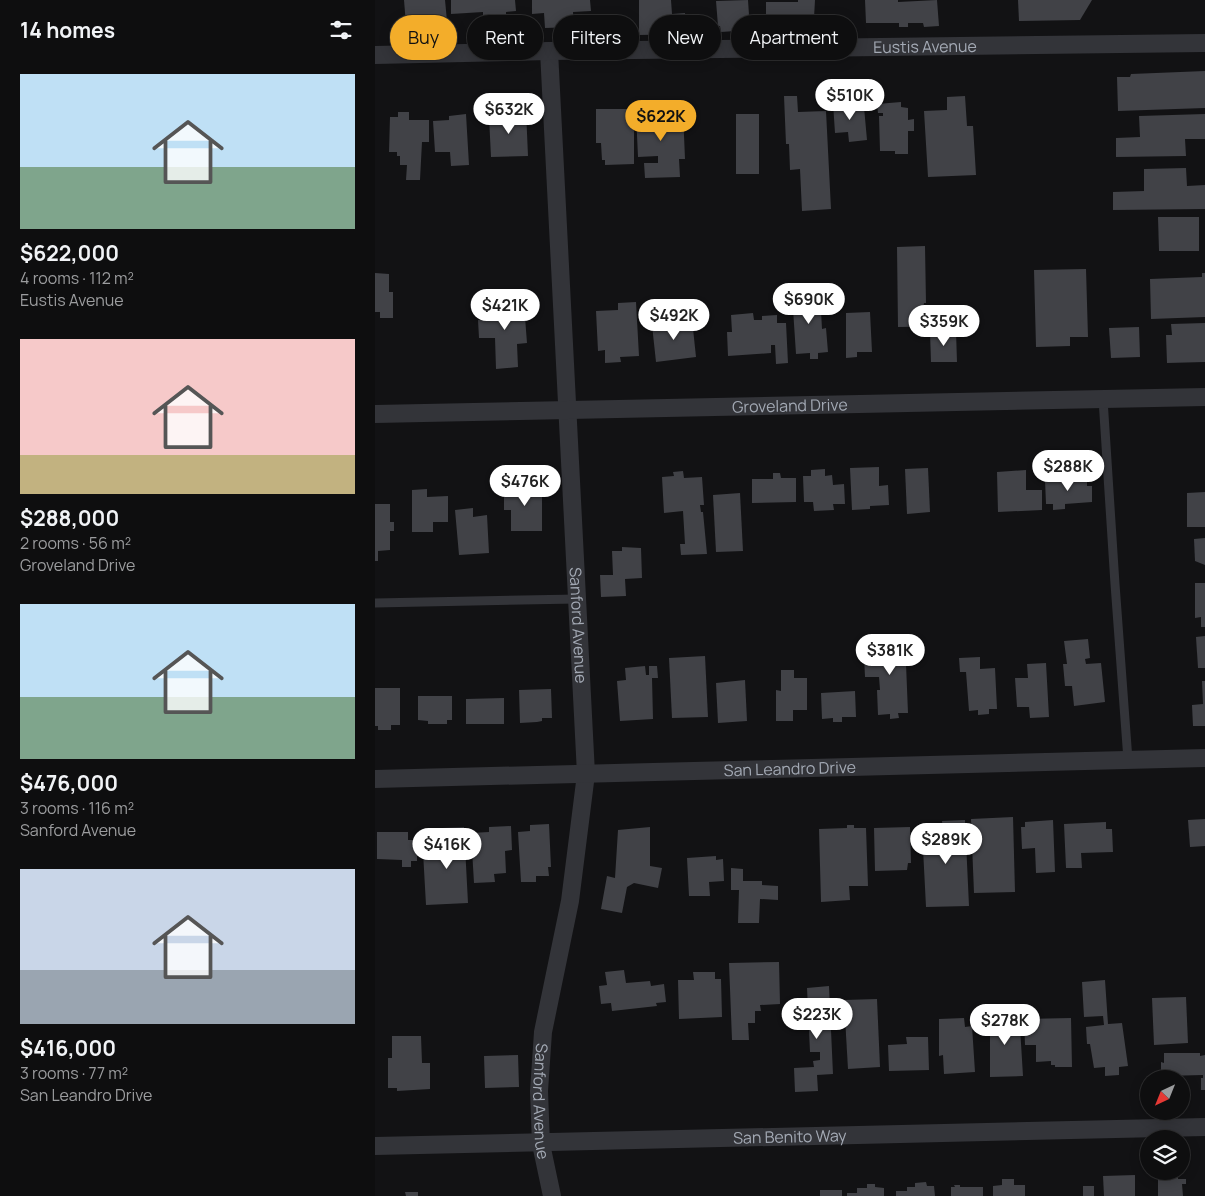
<!DOCTYPE html>
<meta charset="utf-8">
<style>
body{margin:0;font-family:Manrope,sans-serif;background:#1c1c1d;color:#f1f3f6;height:100vh;display:flex;flex-direction:column;font-size:19px;white-space:nowrap}
*{box-sizing:border-box;margin:0}
p{font-size:16px;color:#9b9c9e}
.icon{flex:none;width:28px;height:28px;fill:none;stroke:currentColor;stroke-width:2;stroke-linecap:round;stroke-linejoin:round}
.map{position:relative;flex:1;overflow:hidden}
.sheet{display:flex;flex-direction:column;background:#0e0e0f;width:375px}
.sheet>*{flex:none}
.guide{position:absolute;left:15px;top:15px;width:475px;height:45px;display:flex;gap:10px}
.needle{width:32px;rotate:223deg}
.tools{position:absolute;left:765px;top:1070px;display:grid;gap:10px}
.tools a{display:grid;place-items:center;width:50px;height:50px;border-radius:50%;background:#0e0e0f;box-shadow:0 2px 12px #0003,0 0 0 1px #2e2e2f;font-size:25px}
.price{position:absolute;translate:-50% -42px;padding:0 11px;border-radius:18px;background:#fff;color:#222;font-size:16px;line-height:32px;filter:drop-shadow(0 1px 2px #0008)}
.price::after{content:'';position:absolute;left:50%;top:30px;width:15px;height:11px;margin-left:-8px;background:inherit;clip-path:polygon(0 0,100% 0,50% 100%)}
.price.selected{background:#f3ad2a;color:#111}
ul{padding:0;list-style:none}
li{display:grid;align-content:center;gap:10px;height:265px;padding:0 20px}
li span{display:grid;place-items:center;height:155px;border-radius:0px;color:#555}
li>.icon{margin-inline-start:auto}
span .icon{width:90px;height:90px;fill:#fffc;stroke-width:1}
li b{font-size:21px}
h2{display:flex;justify-content:space-between;align-items:center;height:60px;padding:0 20px;font-size:21px}
.chip{padding:0 18px;border-radius:22px;background:#0e0e0f;box-shadow:0 2px 12px #0003,0 0 0 1px #2e2e2f;font-size:18px;line-height:45px}
.chip.selected{background:#f3ad2a;color:#111}
main{display:flex;flex:1;min-height:0}
.map>svg:first-child{display:block}
</style>
<main>
<section class="sheet">
<h2>14 homes<svg class="icon" aria-label="filters" viewBox="0 0 24 24"><path d="M4 7h16M4 17h16"/><circle cx="9" cy="7" r="2"/><circle cx="15" cy="17" r="2"/></svg></h2>
<ul>
<li><span style="background:linear-gradient(#bfe0f5 60%,#7fa58c 0)"><svg class="icon" aria-label="home" viewBox="0 0 24 24"><path d="M3 11l9-7 9 7M6 9v11h12V9"/></svg></span><div><b>$622,000</b><p>4 rooms · 112 m²</p><p>Eustis Avenue</p></div></li>
<li><span style="background:linear-gradient(#f6c9c9 75%,#c2b280 0)"><svg class="icon" aria-label="home" viewBox="0 0 24 24"><path d="M3 11l9-7 9 7M6 9v11h12V9"/></svg></span><div><b>$288,000</b><p>2 rooms · 56 m²</p><p>Groveland Drive</p></div></li>
<li><span style="background:linear-gradient(#bfe0f5 60%,#7fa58c 0)"><svg class="icon" aria-label="home" viewBox="0 0 24 24"><path d="M3 11l9-7 9 7M6 9v11h12V9"/></svg></span><div><b>$476,000</b><p>3 rooms · 116 m²</p><p>Sanford Avenue</p></div></li>
<li><span style="background:linear-gradient(#c9d6e8 65%,#9aa5b1 0)"><svg class="icon" aria-label="home" viewBox="0 0 24 24"><path d="M3 11l9-7 9 7M6 9v11h12V9"/></svg></span><div><b>$416,000</b><p>3 rooms · 77 m²</p><p>San Leandro Drive</p></div></li>
</ul>
</section>
<div class="map">
<svg width="830" height="1196" viewBox="0 0 830 1196">
<rect width="100%" height="100%" fill="#121214"/>
<g fill="#414247">
<path d="M29,0H70L72,21L31,25Z"/>
<path d="M76,0H140L141,11L131,12V16L108,17V12L76,14Z"/>
<path d="M157,0H215L216,11L198,12L199,27L170,28L169,13L157,14Z"/>
<path d="M264,0H296L297,14L310,13L311,34L264,35Z"/>
<path d="M373,0L375,30L346,32L345,26H343L341,1Z"/>
<path d="M423,0H440L439,18H431V26L415,25V31L405,30V27H391V2H423Z"/>
<path d="M490,0H523V2L562,0L564,26L549,27L548,23H533V27H524V23H491Z"/>
<path d="M643,0H717L705,20L644,21Z"/>
<path d="M830,71V108L743,111L742,77H755L756,74Z"/>
<path d="M409,96H422L423,112L451,111L456,209L427,211L425,169L415,170L414,144H411Z"/>
<path d="M590,96L592,126H598L601,175L553,177L549,111L572,110V97Z"/>
<path d="M473,101L474,108L489,107L492,140L474,142L473,132L460,133L458,103Z"/>
<path d="M526,102V107L533,108V120L539,119V131H533V154H520V151H505L504,116H508V113H503L502,104Z"/>
<path d="M221,109H259V164L230,165V160H227L226,143H221Z"/>
<path d="M151,110L153,156L116,157L114,117H125V112Z"/>
<path d="M308,111L310,159H304L305,177L270,178L269,163H283V156L263,157L261,113Z"/>
<path d="M23,112H34V120H54V142H47L45,180H31L32,165H25V156H22V152H14L15,117H23Z"/>
<path d="M91,114L94,165L76,166L75,152H60L58,121L74,120V116Z"/>
<rect x="361" y="114" width="23" height="60"/>
<path d="M830,114V139H810L811,156L741,157V138L765,137L764,116Z"/>
<path d="M811,168L812,186L830,185V209L738,210V192L769,191V169Z"/>
<path d="M783,217H824V251H784Z"/>
<path d="M550,246L551,303H549L548,309L581,308L580,305H590L588,326L523,327L522,247Z"/>
<path d="M711,269L713,337H695V346L661,347L659,270Z"/>
<path d="M0,273L14,274V292H18V318H5V312H0Z"/>
<path d="M827,273H830V317L776,319L775,279L827,277Z"/>
<path d="M445,292L447,329L451,328L453,352L443,353V359H435V353L421,354L417,294Z"/>
<path d="M141,295L142,310H145L146,317H150L152,343L142,344L143,367L121,369L120,338H104L103,320L124,319V313L117,314L116,297Z"/>
<path d="M261,302L264,356L245,357L246,362L230,363V350L223,351L221,311L243,310V303Z"/>
<path d="M495,312L497,352H482V357L471,358V313Z"/>
<path d="M378,313L379,320H387V316L402,315V323H411L413,363L401,364L400,345H396V353L353,356L352,332H357L356,315Z"/>
<path d="M317,319L321,357L281,362L277,325Z"/>
<path d="M830,323V362L792,363L791,335H797L796,324Z"/>
<path d="M764,327L765,357L736,358L734,328Z"/>
<path d="M581,331L582,362H556L555,332Z"/>
<path d="M504,467V486L513,485L514,505L495,506V509L477,510L475,468Z"/>
<path d="M553,468L555,512L532,514L530,469Z"/>
<path d="M450,469V476L457,475L458,485L469,484L470,504H458L459,510L439,511L438,502H429L428,476H436V470Z"/>
<path d="M651,470V490H667V510L623,512L622,472Z"/>
<path d="M308,471L309,478L327,477L329,505H325L326,512H328L332,554L306,555L305,544H310L308,511L289,513L287,477L299,476L298,472Z"/>
<path d="M398,473H405L406,478H421V502L377,503V479H398Z"/>
<path d="M699,474V478H712V486H717V502L690,504V509L678,510V504H671L670,480L688,479V475Z"/>
<path d="M167,485V531H136V510H129V486Z"/>
<path d="M52,489V497L73,496V522H58V532H37V490Z"/>
<path d="M830,492V527H812V493Z"/>
<path d="M365,493L368,551L341,552L338,495Z"/>
<path d="M0,504H15V522H19V531H15V550L3,551V561H0Z"/>
<path d="M98,508V517L112,515L114,553L84,555L80,510Z"/>
<path d="M830,538V565L820,561L819,539Z"/>
<path d="M247,547L266,548L267,578L250,579L251,596L226,597L225,575H238L237,551H247Z"/>
<path d="M820,583H830V627H826V617L820,618Z"/>
<path d="M830,636V668H823L821,637Z"/>
<path d="M530,639L533,713H523L524,718L515,719V714L503,715L502,690H505L504,677H490L489,656L502,655L501,640Z"/>
<path d="M713,639L715,658L710,659L711,664L726,663L730,702L699,706L697,686H690L688,664H692L689,641Z"/>
<path d="M330,656L333,717L297,718L294,658Z"/>
<path d="M605,657V669L620,668L622,709H614V714L603,715V710L594,711L591,672H585L584,658Z"/>
<path d="M671,663L674,717L655,718L654,707H642L640,678H653L652,664Z"/>
<path d="M270,666L271,675H274V666H282L283,678H277L278,719L245,721L242,681L251,680L250,668Z"/>
<path d="M406,670H419V678H432V710H418V721H401V690L406,691Z"/>
<path d="M370,680L372,721L343,723L341,683Z"/>
<path d="M827,681H830V726H818L817,705L828,704Z"/>
<path d="M0,688H25V725H16V730H3V726H0Z"/>
<path d="M176,689L177,718H167V721L162,722L145,723L144,690Z"/>
<path d="M480,691L481,717H467V722H458V718L447,719L446,693Z"/>
<path d="M43,696H77V720H72V724H53V721L43,720Z"/>
<path d="M129,698V724H91V699Z"/>
<path d="M638,817L640,892L599,893L596,819Z"/>
<path d="M830,819V846L815,847L813,820Z"/>
<path d="M590,820L594,906L551,907L547,829H568L567,821Z"/>
<path d="M678,820L680,872L661,873L660,848L647,849L646,827H650V822Z"/>
<path d="M731,822V829H737L738,852L706,853L707,868H691L689,824Z"/>
<path d="M174,824L176,867H173L174,876H161V882H146L143,832L155,831V825Z"/>
<path d="M472,825H479V828H491L493,886H474L475,900L446,902L444,829L472,828Z"/>
<path d="M136,826L137,850L130,851L131,873L119,874L120,882L99,883L96,833L114,832V827Z"/>
<path d="M89,827L93,903L51,905L48,852L68,851L67,828Z"/>
<path d="M275,827V866L287,868L283,888L259,883L252,887L247,913L226,909L232,876L240,878L243,830Z"/>
<path d="M535,827L536,863H533L532,870L500,871L499,828Z"/>
<path d="M2,832H33V840H42V861H36V867H27V860L2,859Z"/>
<path d="M341,856V860L348,859L349,881L334,882L335,896H314L312,858Z"/>
<path d="M356,868L368,869V881H387V885L403,886V900L385,899L384,923H363L364,890H356Z"/>
<path d="M404,962L405,1004L385,1005L386,1011H380V1023H373L374,1040H357L354,963Z"/>
<path d="M249,970L251,983L275,981L276,986L289,984L291,1002L281,1003L282,1006L237,1011L236,1003L226,1004L224,986L232,985L230,972Z"/>
<path d="M318,972H340V979H346L347,1017L304,1019L303,980H319Z"/>
<path d="M730,980L733,1024L747,1023L753,1066L744,1067V1075L730,1076V1067L719,1068L715,1044H712L711,1027L729,1025L728,1016L709,1017L707,982Z"/>
<path d="M454,986L458,1074L442,1075L443,1091L420,1092L419,1068L439,1067L438,1061L445,1060V1052H435L432,988Z"/>
<path d="M811,997L813,1043L779,1045L777,998Z"/>
<path d="M502,999L505,1067L473,1069L469,1000Z"/>
<path d="M615,1009H633L634,1027H645L648,1076L615,1077Z"/>
<path d="M589,1018L590,1027L597,1026L600,1072L569,1074L568,1055L564,1056V1019Z"/>
<path d="M696,1018L697,1067H680V1065H676V1061L661,1062V1045H650L649,1019Z"/>
<path d="M17,1036H46L47,1063H55V1089L22,1091V1088H13V1058H17Z"/>
<path d="M531,1037H553L554,1070L514,1071L513,1045L532,1044Z"/>
<path d="M789,1053H825V1056L830,1055V1090H826V1078H828V1075L790,1076V1073H786V1062L789,1063Z"/>
<path d="M143,1055L144,1087L110,1088L109,1056Z"/>
<path d="M783,1171H803V1179H811V1184H807L808,1196H783Z"/>
<path d="M760,1175V1196H729L728,1176Z"/>
<path d="M627,1179H639V1185H650V1196H618V1186L627,1185Z"/>
<path d="M551,1182L552,1186H559L560,1196H521V1191H532V1187H540V1183Z"/>
<path d="M492,1184H500V1187L509,1188V1196H472V1193H482V1188H492Z"/>
<path d="M579,1185H585V1187H608V1196H576V1187H580Z"/>
<rect x="708" y="1186" width="11" height="10"/>
<rect x="445" y="1190" width="22" height="6"/>
<path d="M30,1192H43V1196H31Z"/>
</g>
<g fill="none" stroke-linecap="round" stroke-linejoin="round">
<g stroke="#333439" stroke-width="9">
<path d="M728,399L740,584L753,760"/>
<path d="M0,603L202,599"/>
</g>
<g stroke="#333439" stroke-width="18">
<path id="s1" d="M174,51L211,774L195,901L168,1032L164,1091L166,1144L177,1196"/>
<path id="s2" d="M0,55L174,51L830,43"/>
<path id="s3" d="M0,414L830,397"/>
<path id="s4" d="M0,779L830,758"/>
<path id="s5" d="M0,1146L830,1127"/>
</g>
</g>
<g text-anchor="middle" dominant-baseline="central" stroke-width="5" stroke-linejoin="round" paint-order="stroke">
<g font-size="16" fill="#a3a9b4" stroke="#0d0d0f">
<text stroke="none"><textPath href="#s2" startOffset="550">Eustis Avenue</textPath></text>
<text stroke="none"><textPath href="#s3" startOffset="415">Groveland Drive</textPath></text>
<text stroke="none"><textPath href="#s1" startOffset="575">Sanford Avenue</textPath></text>
<text stroke="none"><textPath href="#s4" startOffset="415">San Leandro Drive</textPath></text>
<text stroke="none"><textPath href="#s1" startOffset="1055">Sanford Avenue</textPath></text>
<text stroke="none"><textPath href="#s5" startOffset="415">San Benito Way</textPath></text>
</g>
</g>
</svg>
<div class="tools">
<a><svg class="needle" viewBox="-14 -14 28 28"><path d="M0-13l5 13h-10z" fill="#e53935"/><path d="M0 13l5-13h-10z" fill="#9b9c9e"/></svg></a>
<a><svg class="icon" aria-label="layers" viewBox="0 0 24 24"><path d="M12 4l9 5-9 5-9-5zM3 14l9 5 9-5"/></svg></a>
</div>
<b class="price" style="left:475px;top:121px">$510K</b>
<b class="price" style="left:134px;top:135px">$632K</b>
<b class="price selected" style="left:286px;top:142px">$622K</b>
<b class="price" style="left:434px;top:325px">$690K</b>
<b class="price" style="left:130px;top:331px">$421K</b>
<b class="price" style="left:299px;top:341px">$492K</b>
<b class="price" style="left:569px;top:347px">$359K</b>
<b class="price" style="left:693px;top:492px">$288K</b>
<b class="price" style="left:150px;top:507px">$476K</b>
<b class="price" style="left:515px;top:676px">$381K</b>
<b class="price" style="left:571px;top:865px">$289K</b>
<b class="price" style="left:72px;top:870px">$416K</b>
<b class="price" style="left:442px;top:1040px">$223K</b>
<b class="price" style="left:630px;top:1046px">$278K</b>
<div class="guide">
<a class="chip selected">Buy</a>
<a class="chip">Rent</a>
<a class="chip">Filters</a>
<a class="chip">New</a>
<a class="chip">Apartment</a>
</div>
</div>
</main>
